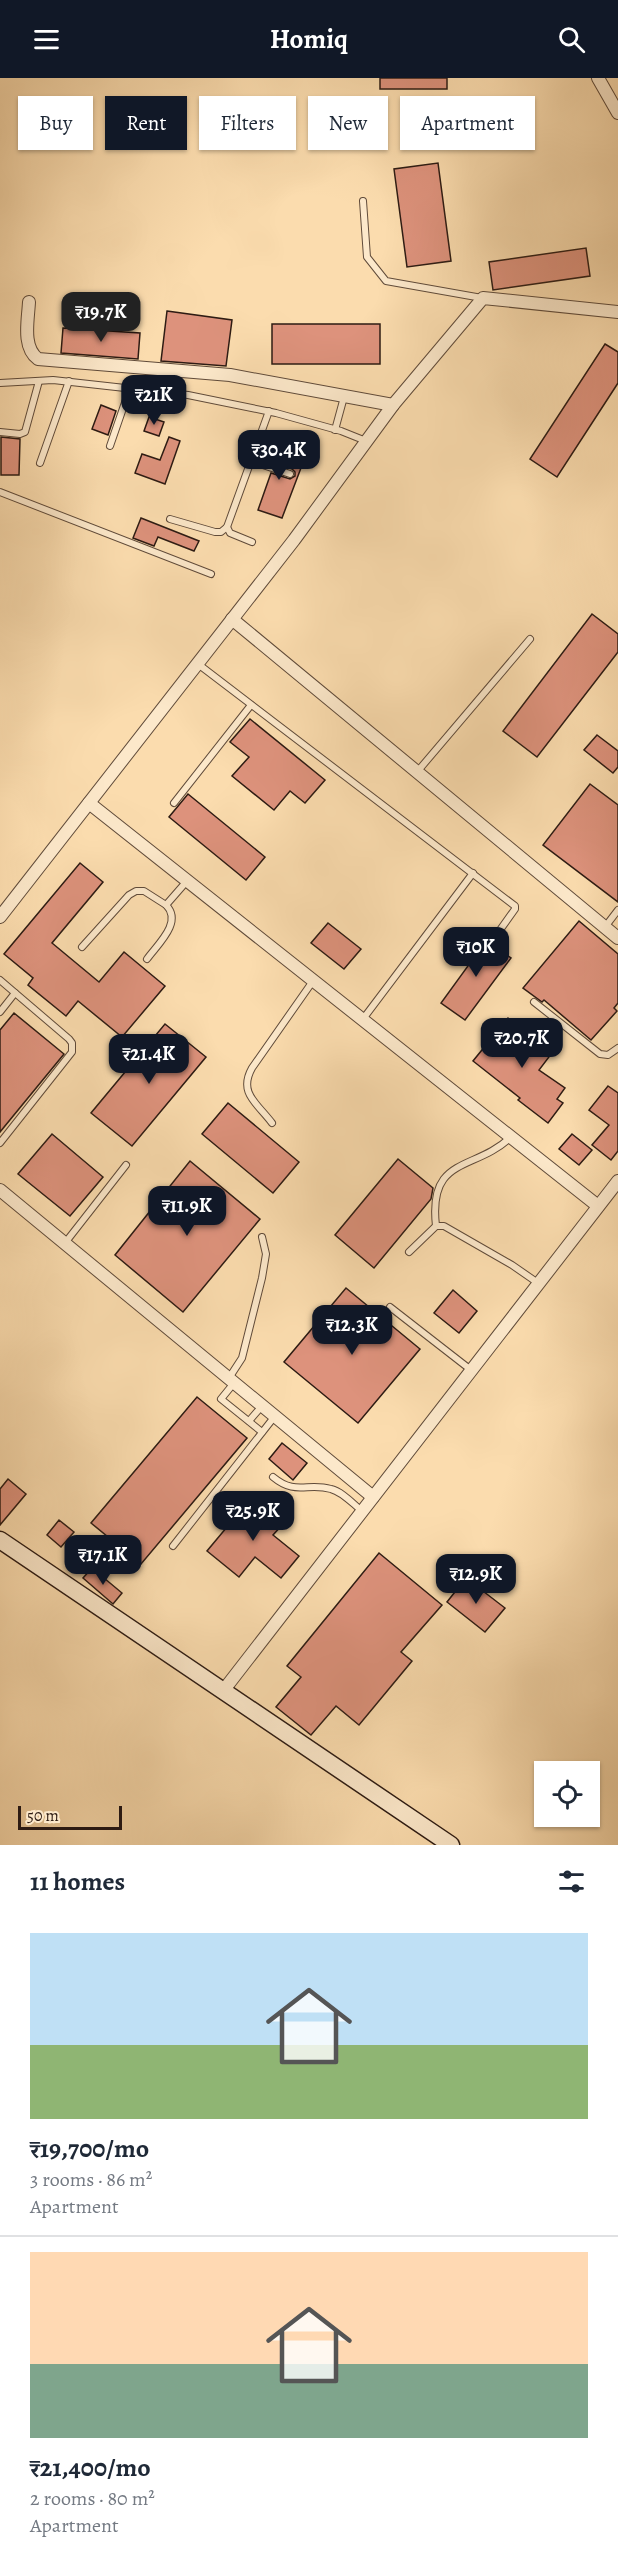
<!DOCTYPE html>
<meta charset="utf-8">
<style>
body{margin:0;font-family:Alegreya,serif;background:#f2f2f3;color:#1f2937;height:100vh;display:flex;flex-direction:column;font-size:22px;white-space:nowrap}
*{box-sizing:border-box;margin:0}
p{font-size:20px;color:#747a83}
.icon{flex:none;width:33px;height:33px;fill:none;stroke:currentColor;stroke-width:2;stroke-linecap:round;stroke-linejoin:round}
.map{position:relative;height:1767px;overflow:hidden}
.sheet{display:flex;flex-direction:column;background:#fff;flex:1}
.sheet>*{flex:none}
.top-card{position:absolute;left:18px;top:18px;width:582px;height:54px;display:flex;gap:12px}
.buttons{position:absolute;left:534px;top:1683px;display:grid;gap:12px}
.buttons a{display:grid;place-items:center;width:66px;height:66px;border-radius:0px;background:#fff;box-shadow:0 2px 4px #0004;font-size:30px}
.scale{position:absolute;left:18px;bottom:15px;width:104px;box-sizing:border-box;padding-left:6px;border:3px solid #2d1b13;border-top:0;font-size:16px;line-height:21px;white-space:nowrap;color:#2d1b13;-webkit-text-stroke:4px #fce8ca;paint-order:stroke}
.price{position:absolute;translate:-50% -51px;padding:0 14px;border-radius:12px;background:#111827;color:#fff;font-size:20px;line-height:39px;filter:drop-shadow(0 2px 3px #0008)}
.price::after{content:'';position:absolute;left:50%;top:36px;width:18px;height:14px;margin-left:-9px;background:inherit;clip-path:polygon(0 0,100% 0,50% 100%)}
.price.selected{background:#222;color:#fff}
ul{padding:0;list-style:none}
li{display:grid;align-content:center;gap:12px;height:318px;padding:0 30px}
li+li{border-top:2px solid #e0e1e3}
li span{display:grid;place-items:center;height:186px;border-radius:0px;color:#555}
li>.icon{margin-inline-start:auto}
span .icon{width:108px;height:108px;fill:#fffc;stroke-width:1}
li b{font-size:26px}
h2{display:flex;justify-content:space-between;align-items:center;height:72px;padding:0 30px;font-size:26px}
.pill{padding:0 21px;border-radius:0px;background:#fff;box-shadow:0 2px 4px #0004;font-size:21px;line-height:54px}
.pill.selected{background:#111827;color:#fff}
header{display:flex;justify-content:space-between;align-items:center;height:78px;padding:0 30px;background:#111827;color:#fff;font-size:27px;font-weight:700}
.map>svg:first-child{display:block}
</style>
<header><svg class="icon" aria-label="menu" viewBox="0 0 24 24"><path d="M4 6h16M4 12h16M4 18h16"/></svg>Homiq<svg class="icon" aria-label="search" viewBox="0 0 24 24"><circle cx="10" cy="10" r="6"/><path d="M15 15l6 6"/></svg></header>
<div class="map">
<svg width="618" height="1767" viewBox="0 0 618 1767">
<rect width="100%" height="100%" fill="#fbdcae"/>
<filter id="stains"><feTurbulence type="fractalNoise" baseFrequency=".00333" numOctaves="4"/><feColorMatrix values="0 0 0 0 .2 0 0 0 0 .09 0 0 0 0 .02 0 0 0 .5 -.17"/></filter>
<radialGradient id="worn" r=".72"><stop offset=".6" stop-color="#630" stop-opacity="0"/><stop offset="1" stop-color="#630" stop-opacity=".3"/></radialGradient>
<g fill="#dd927c" stroke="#2d1b13" stroke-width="1.5">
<rect x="380" y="0" width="67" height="11"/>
<path d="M438,85L451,183L407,189L394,91Z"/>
<path d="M586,170L590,198L493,212L489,184Z"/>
<path d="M167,233L232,242L226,288L161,283Z"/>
<rect x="272" y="246" width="108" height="40"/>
<path d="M63,250L140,255L138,281L61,275Z"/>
<path d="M605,266L618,274V305L557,399L530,381Z"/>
<path d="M101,327L116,333L108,357L92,351Z"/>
<path d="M149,339L164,344L159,358L144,353Z"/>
<path d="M1,359L20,361L19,397H1Z"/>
<path d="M169,359L180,363L165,406L135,395L142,376L160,382Z"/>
<path d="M264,366L304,382L282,440L258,432L271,395L290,401L295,398V394L292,391L258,380Z"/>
<path d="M141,440L199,463L194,473L158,459L154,468L133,460Z"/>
<path d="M592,536L618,556V574L537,679L503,653Z"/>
<path d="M250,641L325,702L305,725L290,713L274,732L232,698L249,679L230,664Z"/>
<path d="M597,657L618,673V689L613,695L584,672Z"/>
<path d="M590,706L618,727V824L543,767Z"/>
<path d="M188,716L265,779L246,802L169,739Z"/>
<path d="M80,785L103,804L52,865L99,904L124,874L165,908L122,959L78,923L66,938L28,907L33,900L4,876Z"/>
<path d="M579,843L618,876V925L614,930L617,933L591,962L544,922L542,924L523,910Z"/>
<path d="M328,845L361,871L344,891L311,865Z"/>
<path d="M480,858L511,880L465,942L441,925L476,877L470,872Z"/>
<path d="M14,935L64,976L0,1054V952Z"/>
<path d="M508,940L552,975L539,992L565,1010L557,1021L563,1025L548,1045L518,1022L520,1020L473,983Z"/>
<path d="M165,946L206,979L132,1068L91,1035Z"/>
<path d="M608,1008L618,1015V1073L611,1082L592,1067L609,1047L589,1032Z"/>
<path d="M228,1025L299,1084L273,1115L202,1056Z"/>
<path d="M52,1056L103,1099L70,1138L18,1096Z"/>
<path d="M572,1056L592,1072L579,1087L559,1071Z"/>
<path d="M398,1081L433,1110L431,1121L374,1190L335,1157Z"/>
<path d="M190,1083L260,1141L183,1234L115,1177Z"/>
<path d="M346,1210L420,1271L358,1345L284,1284Z"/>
<path d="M453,1212L477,1233L459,1255L434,1235Z"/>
<path d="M197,1319L247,1360L141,1486L91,1445Z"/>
<path d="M282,1365L307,1385L293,1402L269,1381Z"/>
<path d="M8,1401L26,1416L0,1447V1411Z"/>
<path d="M252,1419L284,1445L273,1457L299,1478L281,1500L255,1479L239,1499L207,1473Z"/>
<path d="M59,1442L74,1454L61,1469L47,1457Z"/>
<path d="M379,1475L442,1527L401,1574L412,1583L359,1647L336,1628L311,1657L276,1629L301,1599L287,1588Z"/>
<path d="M92,1490L122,1515L113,1526L83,1500Z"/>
<path d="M466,1500L505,1530L485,1554L447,1524Z"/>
</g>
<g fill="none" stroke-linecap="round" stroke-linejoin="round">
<defs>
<g id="lane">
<path d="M363,123L367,179L386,203L482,220"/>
<path d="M0,305L53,302L188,317L276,335L341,353L366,363"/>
<path d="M335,352L344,319"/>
<path d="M0,354L20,356L25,354L39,303"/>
<path d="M110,368L130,310"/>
<path d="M251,383L290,396"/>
<path d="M40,385L69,303"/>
<path d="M0,414L211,496"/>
<path d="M170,441L215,454H221L227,449L269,333"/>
<path d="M227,449L230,455L252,464"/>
<path d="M198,586L515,828V831L495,859"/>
<path d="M417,694L530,561"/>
<path d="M174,725L251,627"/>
<path d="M605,849L618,832"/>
<path d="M82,869L129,817L136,813H144L166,827"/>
<path d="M147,881C158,866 183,844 166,827L187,803"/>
<path d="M0,902L69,961L72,965V974L0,1065"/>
<path d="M534,924L600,976L608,977L618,970"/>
<path d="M0,934L15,915"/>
<path d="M363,941L473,795"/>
<path d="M272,1045C257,1025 238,1015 252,990L313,903"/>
<path d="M436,1148C428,1077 474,1094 511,1059"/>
<path d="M65,1165L126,1087"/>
<path d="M409,1174L436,1148H444L512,1187L538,1205"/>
<path d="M390,1229L471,1292"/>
<path d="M229,1300L242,1280L262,1200L266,1176L262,1159"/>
<path d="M234,1305L221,1321L262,1354"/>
<path d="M249,1343L262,1328"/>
<path d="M273,1399C296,1418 307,1404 331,1411C343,1414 353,1426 362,1433"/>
<path d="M173,1468L275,1338"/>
</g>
<g id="street">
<path d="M598,0L618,35"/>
<path d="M29,224C28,243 22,269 38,281L230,297L393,327"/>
<path d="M232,541L618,860"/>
<path d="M89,725L598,1128"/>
<path d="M0,839L294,462L393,327L483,220L618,234"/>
<path d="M0,1112L373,1419"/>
<path d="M223,1613L618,1103"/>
</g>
<path id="secondary" d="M0,1462L451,1767"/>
</defs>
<use href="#lane" stroke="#604b3a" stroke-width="8"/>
<use href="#street" stroke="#604b3a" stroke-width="14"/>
<use href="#secondary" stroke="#2d1b13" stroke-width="19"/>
<use href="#lane" stroke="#fce8ca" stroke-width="6"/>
<use href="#street" stroke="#fce8ca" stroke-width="12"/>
<use href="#secondary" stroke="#fce8ca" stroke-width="16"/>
</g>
<rect width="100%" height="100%" filter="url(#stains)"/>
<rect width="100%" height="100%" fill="url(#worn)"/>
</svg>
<div class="buttons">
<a><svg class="icon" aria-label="locate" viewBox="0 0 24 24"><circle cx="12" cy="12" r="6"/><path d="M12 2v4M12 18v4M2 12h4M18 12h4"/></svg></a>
</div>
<div class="scale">50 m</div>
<b class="price selected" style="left:101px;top:265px">₹19.7K</b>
<b class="price" style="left:154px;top:348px">₹21K</b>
<b class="price" style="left:279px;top:403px">₹30.4K</b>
<b class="price" style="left:476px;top:900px">₹10K</b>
<b class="price" style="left:522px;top:991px">₹20.7K</b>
<b class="price" style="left:149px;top:1007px">₹21.4K</b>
<b class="price" style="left:187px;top:1159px">₹11.9K</b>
<b class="price" style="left:352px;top:1278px">₹12.3K</b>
<b class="price" style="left:253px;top:1464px">₹25.9K</b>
<b class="price" style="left:103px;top:1508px">₹17.1K</b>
<b class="price" style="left:476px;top:1527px">₹12.9K</b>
<div class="top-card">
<a class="pill">Buy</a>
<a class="pill selected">Rent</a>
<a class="pill">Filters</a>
<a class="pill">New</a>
<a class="pill">Apartment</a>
</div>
</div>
<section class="sheet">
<h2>11 homes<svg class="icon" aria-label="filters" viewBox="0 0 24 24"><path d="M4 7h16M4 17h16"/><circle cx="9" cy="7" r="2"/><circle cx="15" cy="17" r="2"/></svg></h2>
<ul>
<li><span style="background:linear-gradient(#bfe0f5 60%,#8fb573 0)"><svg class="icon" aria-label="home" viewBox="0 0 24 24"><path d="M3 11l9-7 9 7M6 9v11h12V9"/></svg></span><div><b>₹19,700/mo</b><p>3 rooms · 86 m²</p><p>Apartment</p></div></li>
<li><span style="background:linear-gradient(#ffd9b3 60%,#7fa58c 0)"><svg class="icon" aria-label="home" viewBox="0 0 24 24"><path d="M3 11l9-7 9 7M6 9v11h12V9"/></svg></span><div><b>₹21,400/mo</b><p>2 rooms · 80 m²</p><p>Apartment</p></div></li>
</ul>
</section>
